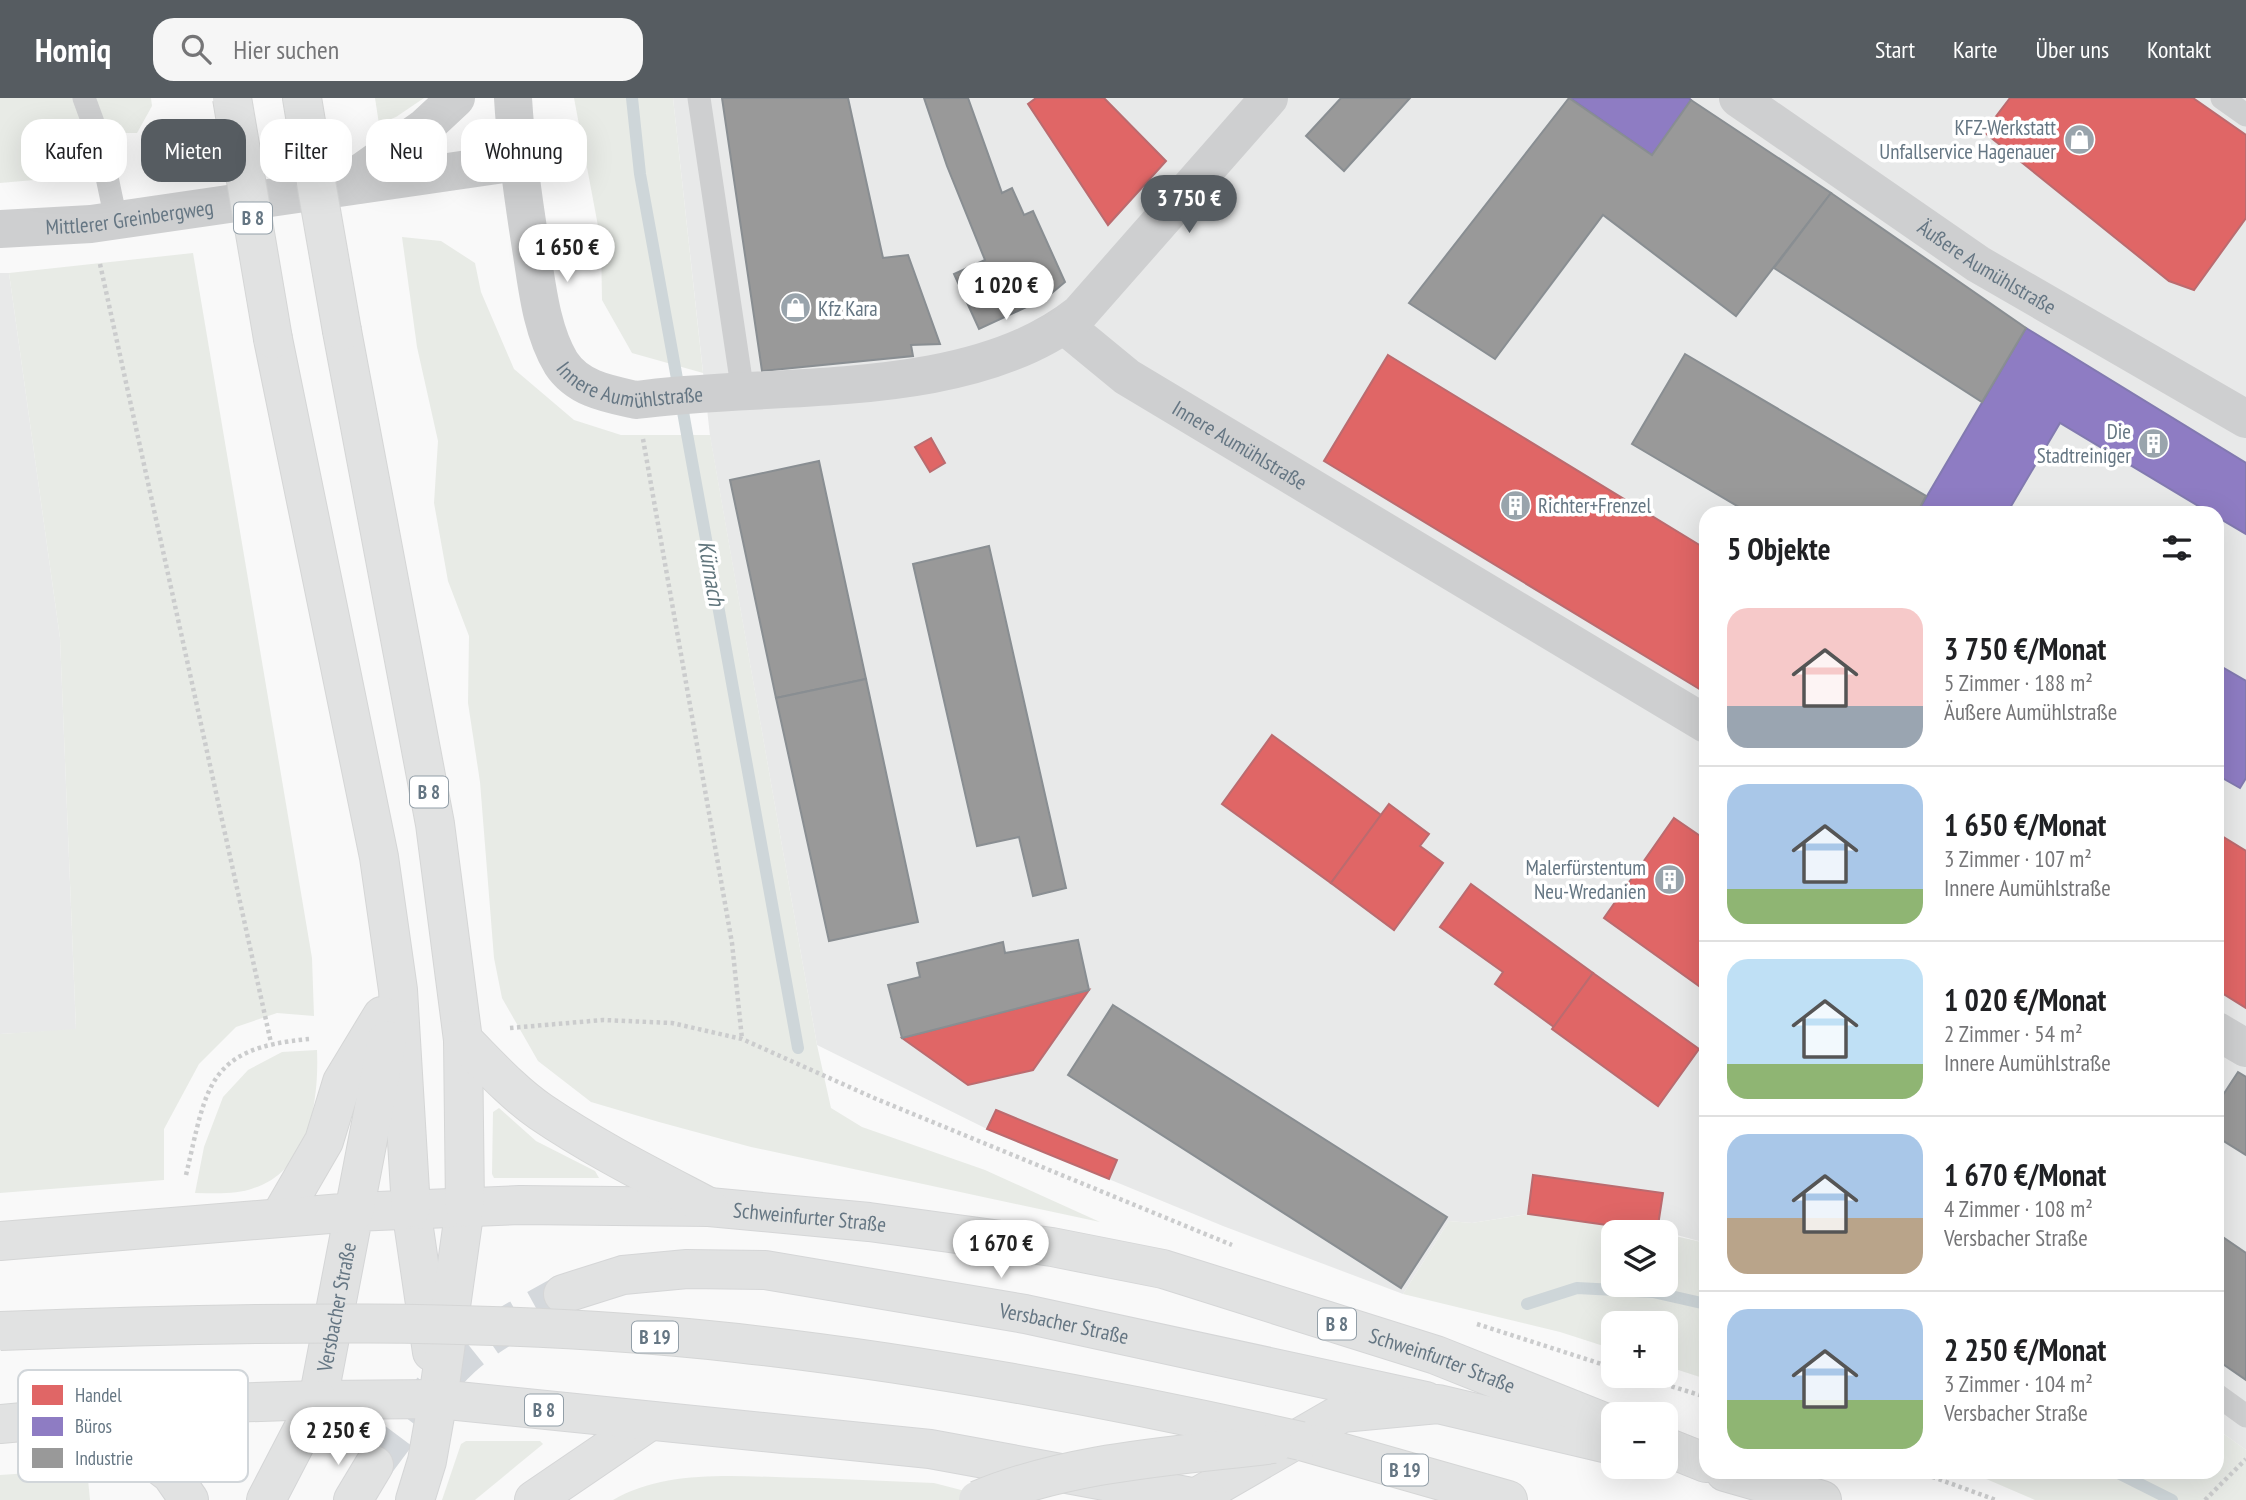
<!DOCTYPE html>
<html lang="de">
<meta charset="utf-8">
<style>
body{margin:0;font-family:"PT Sans Narrow",sans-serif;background:#f6f6f6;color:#202124;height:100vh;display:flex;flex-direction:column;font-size:26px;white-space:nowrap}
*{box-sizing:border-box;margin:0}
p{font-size:23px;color:#757577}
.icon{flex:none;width:38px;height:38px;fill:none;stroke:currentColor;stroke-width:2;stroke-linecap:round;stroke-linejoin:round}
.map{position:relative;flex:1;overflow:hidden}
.side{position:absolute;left:1699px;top:408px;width:525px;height:973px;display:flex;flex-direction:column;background:#fff;border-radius:21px;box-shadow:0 7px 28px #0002}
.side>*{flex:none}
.top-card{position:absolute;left:21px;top:21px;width:665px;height:63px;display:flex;gap:14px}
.buttons{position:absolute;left:1601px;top:1122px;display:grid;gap:14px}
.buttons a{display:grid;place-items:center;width:77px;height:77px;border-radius:14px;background:#fff;box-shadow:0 7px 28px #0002;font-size:35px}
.price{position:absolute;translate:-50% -60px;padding:0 16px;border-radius:24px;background:#fff;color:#222;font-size:23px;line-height:46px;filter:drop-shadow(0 2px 4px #0008)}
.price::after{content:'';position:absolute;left:50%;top:42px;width:21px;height:16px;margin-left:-10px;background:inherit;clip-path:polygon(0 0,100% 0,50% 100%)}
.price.current{background:#565c61;color:#fff}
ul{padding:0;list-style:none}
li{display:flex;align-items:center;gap:21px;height:175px;padding:0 28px}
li+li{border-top:2px solid #e0e0e0}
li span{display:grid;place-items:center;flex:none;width:196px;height:140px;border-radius:21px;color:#555}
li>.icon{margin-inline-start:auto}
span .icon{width:84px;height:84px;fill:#fffc;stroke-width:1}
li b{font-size:30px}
h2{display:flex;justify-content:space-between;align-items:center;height:84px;padding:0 28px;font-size:30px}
.pill{padding:0 24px;border-radius:21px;background:#fff;box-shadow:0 7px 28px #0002;font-size:24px;line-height:63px}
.pill.current{background:#565c61;color:#fff}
header{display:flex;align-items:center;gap:42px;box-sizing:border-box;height:98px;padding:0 35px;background:#565c61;color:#fff}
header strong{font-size:33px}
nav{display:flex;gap:38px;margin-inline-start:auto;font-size:24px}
.search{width:490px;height:63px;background:#f6f6f6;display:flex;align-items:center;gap:18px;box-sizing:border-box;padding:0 24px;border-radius:21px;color:#757577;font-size:26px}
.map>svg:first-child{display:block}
</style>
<header>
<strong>Homiq</strong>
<div class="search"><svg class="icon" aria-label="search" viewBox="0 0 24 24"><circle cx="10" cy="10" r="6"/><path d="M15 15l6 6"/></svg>Hier suchen</div>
<nav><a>Start</a><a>Karte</a><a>Über uns</a><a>Kontakt</a></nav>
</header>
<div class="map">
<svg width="2246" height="1402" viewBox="0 0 2246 1402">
<rect width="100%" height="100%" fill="#f9f9f9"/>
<g fill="#e8e9e9">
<path d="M673,0H2246V1352L2217,1331V415H1706V1145L1666,1134L1528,1116L1472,1125L1449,1123L1403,1196L1223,1128L987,1031L817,947L710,338Z"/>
<path d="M0,175H9L60,540L76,932L0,936Z"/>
</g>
<g fill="#e8ebe6">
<path d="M0,0H151L152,8L137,35H112L99,41L97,57L68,79L0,85Z"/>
<path d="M375,0H424L396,19L379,26Z"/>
<path d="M574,0H673L703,275L632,255L602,202L601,144Z"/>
<path d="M402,139L441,143L475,165L481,194L514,271L574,322L621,337H710L817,947L831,1010L862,1029L985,1072L1100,1124L751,1049L659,1024L591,1004L538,963L502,900L494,860L480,684L468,605L469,538L448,483L434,405L438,343L417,249Z"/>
<path d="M193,155L312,860L314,918L277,915L236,929L199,966L164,1031V1082L0,1095V936L76,931L60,540L9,175Z"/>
<path d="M317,952C319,1002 310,1072 254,1090C236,1097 214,1095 195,1095L204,1049L223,999L248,972L282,954Z"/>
<path d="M499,1010L536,1043L595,1073L599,1080H494L492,1076L493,1014Z"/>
<path d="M1528,1116L1657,1134H1614V1186H1666V1136L1706,1145V1281L1666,1268V1225H1614L1613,1251L1560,1234L1403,1196L1449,1123L1472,1125Z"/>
<path d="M2217,1331L2246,1352V1402H2035L1970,1374H2217Z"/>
<path d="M466,1343H540L543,1346L475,1402H442L461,1346Z"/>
<path d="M87,1371L90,1402H0V1377Z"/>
<path d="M815,1380L934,1385L1000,1402H613C670,1368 751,1380 815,1380Z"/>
</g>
<g fill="#e06666" stroke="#bb6b6f" stroke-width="2">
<path d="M1036,0H1104L1166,63L1108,127L1028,6Z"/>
<path d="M2010,0H2193L2246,37V120L2194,192L2169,183L1984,34Z"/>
<path d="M1388,257L1706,451V584L1701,592L1324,363Z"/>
<path d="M931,340L945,365L930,374L915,349Z"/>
<path d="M1272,637L1381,717L1331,785L1222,706Z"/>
<path d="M1389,706L1429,736L1420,748L1443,765L1394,832L1331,785Z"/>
<path d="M1674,720L1706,742V893L1604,820Z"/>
<path d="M2217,735L2246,753V910L2217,892Z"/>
<path d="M1471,786L1593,875L1554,929L1495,886L1503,874L1440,829Z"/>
<path d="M1593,875L1699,951L1658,1008L1552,931Z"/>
<path d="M1089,892L1033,972L968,987L902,940Z"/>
<path d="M996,1012L1117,1062L1109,1081L987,1031Z"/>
<path d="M1533,1077L1663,1095L1657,1134L1528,1116Z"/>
</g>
<g fill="#8e7cc3" stroke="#827ab0" stroke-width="2">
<path d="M1570,0H1689L1691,2L1652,57Z"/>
<path d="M2026,230L2246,365V436L2217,419V415H2210L2060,325L2007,415H1917Z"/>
<path d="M2217,566L2246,583V680L2240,690L2217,677Z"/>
</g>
<g fill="#999" stroke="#898e92" stroke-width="2">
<path d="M722,0H848L883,160L908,157L940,246L911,247L913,258L762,273Z"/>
<path d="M924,0H968L1002,95L1012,90L1024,117L1033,113L1065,184L1046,200L979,231L954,176L985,162L947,68Z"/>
<path d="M1341,0H1410L1344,73L1306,38Z"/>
<path d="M1569,0L1652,57L1691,2L1831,95L1736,218L1603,117L1495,261L1409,205Z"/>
<path d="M1831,95L2026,230L1982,304L1774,170Z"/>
<path d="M1685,256L1926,398L1917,415H1749L1632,346Z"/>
<path d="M819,363L866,581L776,600L730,382Z"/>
<path d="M989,448L1066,790L1033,798L1019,739L977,748L913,466Z"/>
<path d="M866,581L918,824L829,843L776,600Z"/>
<path d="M1078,842L1089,892L902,940L888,887L920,879L917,865L1003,844L1005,855Z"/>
<path d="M1113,907L1447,1119L1401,1190L1068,977Z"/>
<path d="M2238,974L2246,979V1057L2217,1039V1006Z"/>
<path d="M2217,1135L2246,1155V1282L2217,1262Z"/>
</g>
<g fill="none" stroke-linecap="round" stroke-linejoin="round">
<g stroke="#ced6d9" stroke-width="12">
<path d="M632,0L640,76L798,950"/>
<path d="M1527,1206L1577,1190L1653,1194L1706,1206"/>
<path d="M2116,1374L2172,1402"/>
</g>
<path stroke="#d4d8dc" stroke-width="38" stroke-dasharray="38 19" stroke-linecap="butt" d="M374,1367C402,1330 429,1291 463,1259C492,1233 529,1215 563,1196"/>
<defs>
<g id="secondary">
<path id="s5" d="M563,1196L623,1177L687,1171L765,1172L1025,1216L1426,1303"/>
<path d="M92,1316L171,1376L189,1402"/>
<path d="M266,1402L318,1302"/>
<path d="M353,1402L374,1367"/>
<path d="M415,1402L427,1363L438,1301"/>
<path d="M534,1402L650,1323"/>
</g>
<g id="primary">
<path d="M411,1110L432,1254"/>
<path d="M438,1301L465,1109"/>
<path d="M1666,1349L1706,1365"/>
<path d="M1725,1374L1822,1402"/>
<path d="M1197,1399L1342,1315L1438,1306L1608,1346"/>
<path id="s6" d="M1208,1402L930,1351L438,1301L318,1302L354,1114L520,1107L709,1109L869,1124L1052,1149L1163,1171L1436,1257L1614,1328"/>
</g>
<g id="trunk">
<path d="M302,0L316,84"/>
<path d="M342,233L435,726L463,942L465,1109"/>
<path d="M273,241L379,759L398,892L411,1110"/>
<path d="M463,942C488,967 512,994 541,1014C594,1050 652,1079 709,1109"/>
<path d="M280,1119L324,1043L342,984L382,918"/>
<path d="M0,1143L354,1114L387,942"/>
<path d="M0,1326L228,1305L318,1302"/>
<path d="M1301,1343L1508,1402"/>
</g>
</defs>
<use href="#secondary" stroke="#d5d6d7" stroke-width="40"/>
<use href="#primary" stroke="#d5d6d7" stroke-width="40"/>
<use href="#trunk" stroke="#d5d6d6" stroke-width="40"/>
<g stroke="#cbcccd" stroke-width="4.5" stroke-dasharray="3.5 3.5" stroke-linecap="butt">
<path d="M100,166L271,945"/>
<path d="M643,341L732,845L742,941"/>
<path d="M510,930L603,922L672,925L742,941L874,1000L1232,1147"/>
<path d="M186,1077C207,989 206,950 309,941"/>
<path d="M1477,1226L1614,1270"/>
<path d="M1638,1278L1706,1299"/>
<path d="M1919,1374L1996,1402"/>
<path d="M2205,1402L2246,1361"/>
</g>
<g stroke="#cecfd0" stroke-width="23">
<path d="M84,0L99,41L116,122"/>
<path d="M699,0L743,295"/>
<path d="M2222,0L2246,17"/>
<path d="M2217,1297L2246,1318"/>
</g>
<g stroke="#cecfd0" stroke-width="38">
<path id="s1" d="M1738,0L1978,166L2246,321"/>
<path id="s2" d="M1065,228L1127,279L1706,626"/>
<path d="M2217,933L2246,950"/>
</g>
<g stroke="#cecfd0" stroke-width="38">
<path id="s3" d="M513,0C516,51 523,100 531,150C537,187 541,232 561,265C578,291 608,296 636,302C771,283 967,305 1079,216L1269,0"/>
<path d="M346,85L425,29L456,0"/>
<path id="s4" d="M0,131L91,126L517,64"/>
</g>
<use href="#secondary" stroke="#e1e2e2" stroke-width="38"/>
<use href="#primary" stroke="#e1e2e2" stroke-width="38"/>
<use href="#trunk" stroke="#e1e2e2" stroke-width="38"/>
<defs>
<g id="trunk-bridge">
<path d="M232,0L273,241"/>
<path d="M316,84L342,233"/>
<path d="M0,1233C242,1224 495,1218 737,1245C927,1266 1114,1301 1301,1343"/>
<path d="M978,1402C1071,1363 1176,1358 1274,1346"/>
</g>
</defs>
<use href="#trunk-bridge" stroke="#d5d6d6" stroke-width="40" stroke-linecap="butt"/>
<use href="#trunk-bridge" stroke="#e1e2e2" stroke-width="38"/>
</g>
<defs>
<symbol id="shop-disc" viewBox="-11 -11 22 22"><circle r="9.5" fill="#99a4ac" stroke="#fff"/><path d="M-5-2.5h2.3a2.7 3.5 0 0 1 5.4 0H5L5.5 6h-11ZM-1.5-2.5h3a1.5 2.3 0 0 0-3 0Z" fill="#fff"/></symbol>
<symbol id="building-disc" viewBox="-11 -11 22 22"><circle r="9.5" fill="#99a4ac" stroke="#fff"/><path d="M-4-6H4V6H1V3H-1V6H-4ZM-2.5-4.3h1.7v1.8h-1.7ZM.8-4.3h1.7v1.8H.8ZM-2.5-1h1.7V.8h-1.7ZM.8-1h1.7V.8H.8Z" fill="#fff"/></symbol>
</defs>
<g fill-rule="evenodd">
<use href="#shop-disc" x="2062" y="24" width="35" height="35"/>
<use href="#shop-disc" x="778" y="192" width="35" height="35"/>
<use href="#building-disc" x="2136" y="328" width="35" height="35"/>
<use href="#building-disc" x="1498" y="390" width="35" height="35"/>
<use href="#building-disc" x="1652" y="764" width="35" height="35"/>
</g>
<g text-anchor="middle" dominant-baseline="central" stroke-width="7" stroke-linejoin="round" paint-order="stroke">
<g fill="#fff" stroke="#939fa8" stroke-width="2">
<rect x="234" y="104.5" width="38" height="31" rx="5"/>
<rect x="410" y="678.5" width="38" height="31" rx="5"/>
<rect x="1318" y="1210.5" width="38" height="31" rx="5"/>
<rect x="632" y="1223.5" width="46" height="31" rx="5"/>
<rect x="525" y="1296.5" width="38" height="31" rx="5"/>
<rect x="1382" y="1356.5" width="46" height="31" rx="5"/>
</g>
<g font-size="19" font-weight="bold" fill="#657683">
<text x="253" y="120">B 8</text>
<text x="429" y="694">B 8</text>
<text x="1337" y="1226">B 8</text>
<text x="655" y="1239">B 19</text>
<text x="544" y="1312">B 8</text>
<text x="1405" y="1372">B 19</text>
</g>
<g font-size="21" fill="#657683" stroke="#fff" text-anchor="end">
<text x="2056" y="29">KFZ-Werkstatt<tspan x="2056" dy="24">Unfallservice Hagenauer</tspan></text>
<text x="818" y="210" text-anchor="start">Kfz Kara</text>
<text x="2131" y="333">Die<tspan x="2131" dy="24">Stadtreiniger</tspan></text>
<text x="1538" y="407" text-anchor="start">Richter+Frenzel</text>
<text x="1646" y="769">Malerfürstentum<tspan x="1646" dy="24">Neu-Wredanien</tspan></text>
</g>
<g font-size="21" fill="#657683" stroke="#fff">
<text stroke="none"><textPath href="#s4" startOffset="130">Mittlerer Greinbergweg</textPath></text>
<text stroke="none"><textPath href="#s1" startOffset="301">Äußere Aumühlstraße</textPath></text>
<text stroke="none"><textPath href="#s3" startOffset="348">Innere Aumühlstraße</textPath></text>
<text stroke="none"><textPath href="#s2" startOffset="212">Innere Aumühlstraße</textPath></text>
<text stroke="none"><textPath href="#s6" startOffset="1545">Schweinfurter Straße</textPath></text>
<text stroke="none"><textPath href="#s6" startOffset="992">Versbacher Straße</textPath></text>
<text stroke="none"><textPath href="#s5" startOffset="509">Versbacher Straße</textPath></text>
<text stroke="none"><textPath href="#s6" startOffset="2196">Schweinfurter Straße</textPath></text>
</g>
<g font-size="23" font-style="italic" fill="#60757c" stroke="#fff">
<text transform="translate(712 475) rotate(80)">Kürnach</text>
</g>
</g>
<rect x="18" y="1272" width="230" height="112" rx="10" fill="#fff" stroke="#d1d6da" stroke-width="2"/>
<rect x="32" y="1287" width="31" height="20" fill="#e06666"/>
<rect x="32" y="1319" width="31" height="19" fill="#8e7cc3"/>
<rect x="32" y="1350" width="31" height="20" fill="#999"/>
<g font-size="19" fill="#657683">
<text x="75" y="1304">Handel</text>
<text x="75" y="1335">Büros</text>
<text x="75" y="1367">Industrie</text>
</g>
</svg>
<div class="buttons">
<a><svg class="icon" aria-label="layers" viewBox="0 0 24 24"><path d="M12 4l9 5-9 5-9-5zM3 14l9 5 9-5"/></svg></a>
<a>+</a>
<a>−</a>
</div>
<b class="price current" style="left:1189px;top:137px">3 750 €</b>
<b class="price" style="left:567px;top:186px">1 650 €</b>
<b class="price" style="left:1006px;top:224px">1 020 €</b>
<b class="price" style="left:1001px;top:1182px">1 670 €</b>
<b class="price" style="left:338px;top:1369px">2 250 €</b>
<div class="top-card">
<a class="pill">Kaufen</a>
<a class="pill current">Mieten</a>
<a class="pill">Filter</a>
<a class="pill">Neu</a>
<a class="pill">Wohnung</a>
</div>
<section class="side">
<h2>5 Objekte<svg class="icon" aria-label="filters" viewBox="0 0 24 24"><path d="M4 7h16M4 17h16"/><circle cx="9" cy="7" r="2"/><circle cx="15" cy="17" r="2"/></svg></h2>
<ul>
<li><span style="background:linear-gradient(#f6c9c9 70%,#9aa5b1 0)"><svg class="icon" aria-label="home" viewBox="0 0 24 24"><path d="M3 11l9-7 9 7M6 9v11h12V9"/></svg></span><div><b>3 750 €/Monat</b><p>5 Zimmer · 188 m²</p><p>Äußere Aumühlstraße</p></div></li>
<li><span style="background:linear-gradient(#a9c7e8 75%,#8fb573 0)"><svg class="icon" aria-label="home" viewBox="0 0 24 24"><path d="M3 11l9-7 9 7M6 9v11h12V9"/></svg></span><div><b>1 650 €/Monat</b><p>3 Zimmer · 107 m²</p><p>Innere Aumühlstraße</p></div></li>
<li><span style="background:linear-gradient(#bfe0f5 75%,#8fb573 0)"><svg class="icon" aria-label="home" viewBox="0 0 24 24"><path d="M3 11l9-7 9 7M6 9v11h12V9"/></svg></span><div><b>1 020 €/Monat</b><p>2 Zimmer · 54 m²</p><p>Innere Aumühlstraße</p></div></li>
<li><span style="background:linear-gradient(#a9c7e8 60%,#b9a48a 0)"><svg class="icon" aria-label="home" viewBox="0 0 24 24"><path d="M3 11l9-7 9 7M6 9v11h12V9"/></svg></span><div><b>1 670 €/Monat</b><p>4 Zimmer · 108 m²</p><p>Versbacher Straße</p></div></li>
<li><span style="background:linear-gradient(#a9c7e8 65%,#8fb573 0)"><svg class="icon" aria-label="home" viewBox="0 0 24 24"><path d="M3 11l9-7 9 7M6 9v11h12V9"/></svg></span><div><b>2 250 €/Monat</b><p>3 Zimmer · 104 m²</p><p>Versbacher Straße</p></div></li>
</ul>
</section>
</div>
